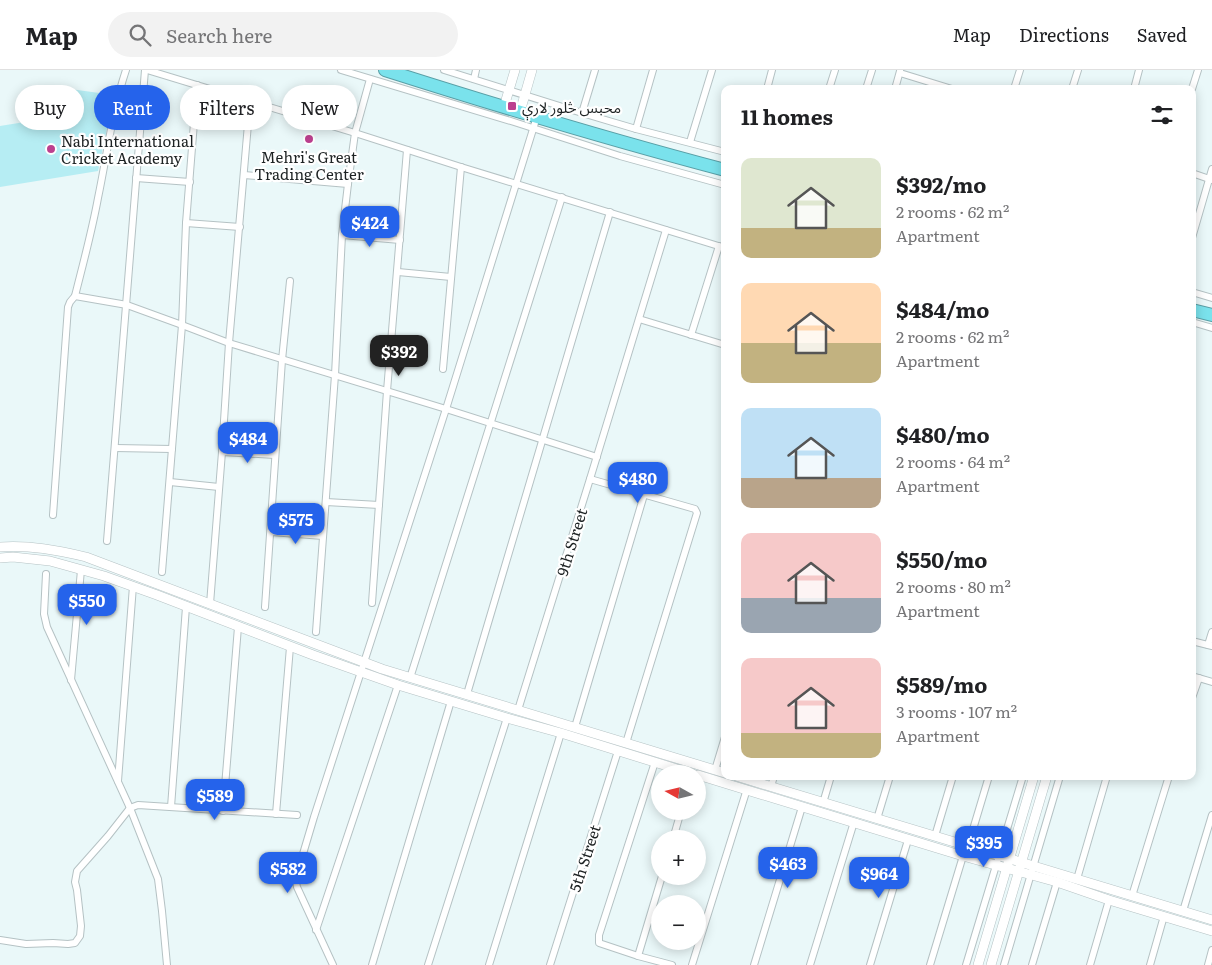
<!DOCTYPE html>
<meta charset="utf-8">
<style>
body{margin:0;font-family:Literata,"Noto Sans Arabic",serif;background:#f2f2f2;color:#202124;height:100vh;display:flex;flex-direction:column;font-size:19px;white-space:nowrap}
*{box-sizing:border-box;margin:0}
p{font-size:16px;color:#757577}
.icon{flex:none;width:28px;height:28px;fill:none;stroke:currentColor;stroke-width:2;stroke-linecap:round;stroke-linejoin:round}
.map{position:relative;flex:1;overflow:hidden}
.sheet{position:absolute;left:721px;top:15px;width:475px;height:695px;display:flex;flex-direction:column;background:#fff;border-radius:10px;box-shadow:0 2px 12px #0003}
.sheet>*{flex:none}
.hud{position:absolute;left:15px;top:15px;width:475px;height:45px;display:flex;gap:10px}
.needle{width:32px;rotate:278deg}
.buttons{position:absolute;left:651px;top:695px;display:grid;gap:10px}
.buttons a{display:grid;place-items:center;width:55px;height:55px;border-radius:50%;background:#fff;box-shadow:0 2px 12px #0003;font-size:25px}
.price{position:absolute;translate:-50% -42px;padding:0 11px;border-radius:10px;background:#2563eb;color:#fff;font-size:16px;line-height:32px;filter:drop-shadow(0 1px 2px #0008)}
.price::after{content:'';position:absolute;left:50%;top:30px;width:15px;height:11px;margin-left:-8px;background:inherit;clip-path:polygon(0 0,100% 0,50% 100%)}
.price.active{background:#222;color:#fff}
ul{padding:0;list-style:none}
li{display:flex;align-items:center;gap:15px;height:125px;padding:0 20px}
li span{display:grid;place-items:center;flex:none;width:140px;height:100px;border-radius:10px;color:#555}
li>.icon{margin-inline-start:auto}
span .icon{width:60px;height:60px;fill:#fffc;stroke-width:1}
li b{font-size:21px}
h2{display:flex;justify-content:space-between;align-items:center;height:60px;padding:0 20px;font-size:21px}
.tag{padding:0 18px;border-radius:22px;background:#fff;box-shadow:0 2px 12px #0003;font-size:18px;line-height:45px}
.tag.active{background:#2563eb;color:#fff}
header{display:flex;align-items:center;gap:30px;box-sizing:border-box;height:70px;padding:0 25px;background:#fff;border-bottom:1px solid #e0e0e0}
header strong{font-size:24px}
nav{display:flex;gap:28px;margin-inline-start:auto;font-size:18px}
.search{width:350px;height:45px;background:#f2f2f2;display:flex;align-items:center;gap:12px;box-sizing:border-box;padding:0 18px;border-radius:28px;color:#757577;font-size:19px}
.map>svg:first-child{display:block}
</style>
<header>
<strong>Map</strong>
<div class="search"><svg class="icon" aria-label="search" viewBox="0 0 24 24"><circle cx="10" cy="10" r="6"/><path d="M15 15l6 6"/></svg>Search here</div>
<nav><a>Map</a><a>Directions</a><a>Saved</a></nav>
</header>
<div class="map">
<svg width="1212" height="895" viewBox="0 0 1212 895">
<rect width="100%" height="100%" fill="#eaf8f9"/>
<path fill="#b6edf3" d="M70,19L114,25L98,101L0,117V56L74,44Z"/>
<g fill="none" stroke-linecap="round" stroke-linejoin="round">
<defs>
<g id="street">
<path d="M147,0L355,63L461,97L725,178"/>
<path d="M341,0L514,52L620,86L725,115"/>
<path d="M444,0L582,43L636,59L725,82"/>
<path d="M900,3L952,19"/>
<path d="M474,9L476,0"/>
<path d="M767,19L772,0"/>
<path d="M829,19L835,0"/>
<path d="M866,19L872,0"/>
<path d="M895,19L900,1"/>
<path d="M1014,19L1020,0"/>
<path d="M1072,19L1078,0"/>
<path d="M1134,19L1139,0"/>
<path d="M1192,19L1198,0"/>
<path d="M582,43L595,0"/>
<path d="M636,59L653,0"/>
<path d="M690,72L712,0"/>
<path d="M1192,103L1212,110"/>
<path d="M244,105L348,114"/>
<path d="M136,108L190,112"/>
<path d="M186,153L240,157"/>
<path d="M342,165L400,170"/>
<path d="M1192,168L1212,99"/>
<path d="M398,202L451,207"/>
<path d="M1192,222L1212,228"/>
<path d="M75,226L127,235L182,255L229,273L446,339L597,387"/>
<path d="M639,249L725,275"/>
<path d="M1192,252L1212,258"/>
<path d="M691,265L719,176"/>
<path d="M443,299L461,97"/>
<path d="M115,378L172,379"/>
<path d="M222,382L275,385"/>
<path d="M590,409L695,439L697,443L626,673"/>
<path d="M170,412L219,417"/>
<path d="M326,432L379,435"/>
<path d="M53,445L68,237L70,232L75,226C83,194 92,161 98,128C107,85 112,42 126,0"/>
<path d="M271,462L323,466"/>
<path d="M107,471L145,0"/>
<path d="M162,502L182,255L186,153L197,15"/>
<path d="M46,504L44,544L47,557L130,738L158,809L162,841L167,895"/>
<path d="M372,533L387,321L407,80"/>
<path d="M210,534L222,382L229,273L250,31"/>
<path d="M265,537L282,290L290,211"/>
<path d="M316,562L335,305L342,165L348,114L355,63L370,9"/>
<path d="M1192,571L1212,576"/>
<path d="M1208,575L1212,562"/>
<path d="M1192,606L1212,612"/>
<path d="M410,608L562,127"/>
<path d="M71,610L81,500"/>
<path d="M467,624L610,142"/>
<path d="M1192,628L1199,608"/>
<path d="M518,640L590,409L666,160"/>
<path d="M575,657L644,425"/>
<path d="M655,692L599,865V873L638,886L672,895"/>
<path d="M715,700L725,667"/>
<path d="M118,711L133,516"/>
<path d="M771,717L774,706"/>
<path d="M823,733L831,706"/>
<path d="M171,737L186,537"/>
<path d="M223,741L238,557"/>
<path d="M276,744L290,577"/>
<path d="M877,749L890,706"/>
<path d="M935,766L953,706"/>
<path d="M673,769L681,741"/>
<path d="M968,776L989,706"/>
<path d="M1077,809L1107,706"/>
<path d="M1132,826L1169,706"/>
<path d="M1183,841L1212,745"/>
<path d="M316,860L398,615"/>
<path d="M0,870L26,874L53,873L68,874L75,873L80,866L81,856L77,820L75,812L77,801L108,766L130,738L138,735L297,745"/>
<path d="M638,886L662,806"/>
<path d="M333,895L297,817L296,812L297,804L314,747L446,339L539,40"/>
<path d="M372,895L451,631"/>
<path d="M428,895L507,648"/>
<path d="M489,895L561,663"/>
<path d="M550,895L618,681"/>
<path d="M692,895L747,719"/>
<path d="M754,895L802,737"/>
<path d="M810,895L854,752"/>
<path d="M870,895L908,770"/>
<path d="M930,895L963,786"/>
<path d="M966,895L1023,706"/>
<path d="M1004,895L1060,706"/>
<path d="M1032,895L1057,812"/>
<path d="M1090,895L1109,830"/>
<path d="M1150,895L1164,846"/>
<path d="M1208,895L1212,880"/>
</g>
<g id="secondary">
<path d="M506,30L515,0"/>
<path d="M522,35L532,0"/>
<path d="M0,477C30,475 57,480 86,487L382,599L725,703"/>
<path d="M0,488L13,487L50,491L104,506L157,525L313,585L398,615L507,648L561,663L693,704"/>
<path d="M698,705L963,786L1057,812L1109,830L1212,861"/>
<path d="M736,706L1212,850"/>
<path d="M978,895L1034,706"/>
<path d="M991,895L1047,706"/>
</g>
<g id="highway">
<path d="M385,0C498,36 611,70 725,100"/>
<path d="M1192,240L1212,245"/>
</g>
</defs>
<use href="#street" stroke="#b5c2c4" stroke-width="8"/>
<use href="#secondary" stroke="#b5c2c4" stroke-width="10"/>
<use href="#highway" stroke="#599fa6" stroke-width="14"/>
<use href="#street" stroke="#fff" stroke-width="6"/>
<use href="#secondary" stroke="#fff" stroke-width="9"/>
<use href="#highway" stroke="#7ae2ec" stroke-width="12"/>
</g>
<g fill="#bc408f" stroke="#fff" stroke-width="2">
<rect x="507" y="31" width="10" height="10" rx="2.5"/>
<circle cx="309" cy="69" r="5"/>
<circle cx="51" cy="79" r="5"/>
</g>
<g text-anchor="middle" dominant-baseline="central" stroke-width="4.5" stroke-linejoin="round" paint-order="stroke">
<g font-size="15" fill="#1d2223" stroke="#fff" text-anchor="start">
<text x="522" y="36">محبس څلور لارې</text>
<text x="61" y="70">Nabi International<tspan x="61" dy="17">Cricket Academy</tspan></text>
<text x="309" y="86" text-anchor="middle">Mehri's Great<tspan x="309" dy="17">Trading Center</tspan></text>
</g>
<g font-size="15" fill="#1d2223" stroke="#fff">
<text transform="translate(571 472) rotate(-73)">9th Street</text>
<text transform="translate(584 788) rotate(-72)">5th Street</text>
</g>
</g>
</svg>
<div class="buttons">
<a><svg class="needle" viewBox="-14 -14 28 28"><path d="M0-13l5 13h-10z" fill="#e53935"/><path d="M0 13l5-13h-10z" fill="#757577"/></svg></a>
<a>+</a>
<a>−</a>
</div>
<b class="price" style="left:370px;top:178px">$424</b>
<b class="price active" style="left:399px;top:307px">$392</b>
<b class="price" style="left:248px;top:394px">$484</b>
<b class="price" style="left:638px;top:434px">$480</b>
<b class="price" style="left:296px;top:475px">$575</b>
<b class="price" style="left:87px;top:556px">$550</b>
<b class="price" style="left:215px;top:751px">$589</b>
<b class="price" style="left:984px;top:798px">$395</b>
<b class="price" style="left:788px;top:819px">$463</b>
<b class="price" style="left:288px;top:824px">$582</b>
<b class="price" style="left:879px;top:829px">$964</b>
<div class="hud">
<a class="tag">Buy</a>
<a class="tag active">Rent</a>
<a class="tag">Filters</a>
<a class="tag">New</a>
</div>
<section class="sheet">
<h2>11 homes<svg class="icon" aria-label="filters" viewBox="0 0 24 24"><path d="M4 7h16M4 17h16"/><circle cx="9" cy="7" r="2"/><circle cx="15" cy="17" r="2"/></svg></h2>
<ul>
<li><span style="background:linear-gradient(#dfe7d0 70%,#c2b280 0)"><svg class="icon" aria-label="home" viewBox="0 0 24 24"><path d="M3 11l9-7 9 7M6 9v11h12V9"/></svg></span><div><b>$392/mo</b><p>2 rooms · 62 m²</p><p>Apartment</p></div></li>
<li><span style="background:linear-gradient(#ffd9b3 60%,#c2b280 0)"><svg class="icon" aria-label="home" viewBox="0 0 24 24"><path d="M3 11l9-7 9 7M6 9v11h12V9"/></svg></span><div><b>$484/mo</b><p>2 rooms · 62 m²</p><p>Apartment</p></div></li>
<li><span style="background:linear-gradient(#bfe0f5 70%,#b9a48a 0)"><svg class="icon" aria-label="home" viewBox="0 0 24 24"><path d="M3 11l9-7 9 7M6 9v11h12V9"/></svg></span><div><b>$480/mo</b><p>2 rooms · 64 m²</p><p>Apartment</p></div></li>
<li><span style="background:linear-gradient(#f6c9c9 65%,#9aa5b1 0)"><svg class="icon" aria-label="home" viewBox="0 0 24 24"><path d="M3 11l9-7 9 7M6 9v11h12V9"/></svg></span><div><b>$550/mo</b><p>2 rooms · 80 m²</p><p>Apartment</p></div></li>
<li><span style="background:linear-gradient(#f6c9c9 75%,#c2b280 0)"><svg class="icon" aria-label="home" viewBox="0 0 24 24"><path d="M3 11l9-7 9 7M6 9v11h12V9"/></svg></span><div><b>$589/mo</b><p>3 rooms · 107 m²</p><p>Apartment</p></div></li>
</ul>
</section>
</div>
